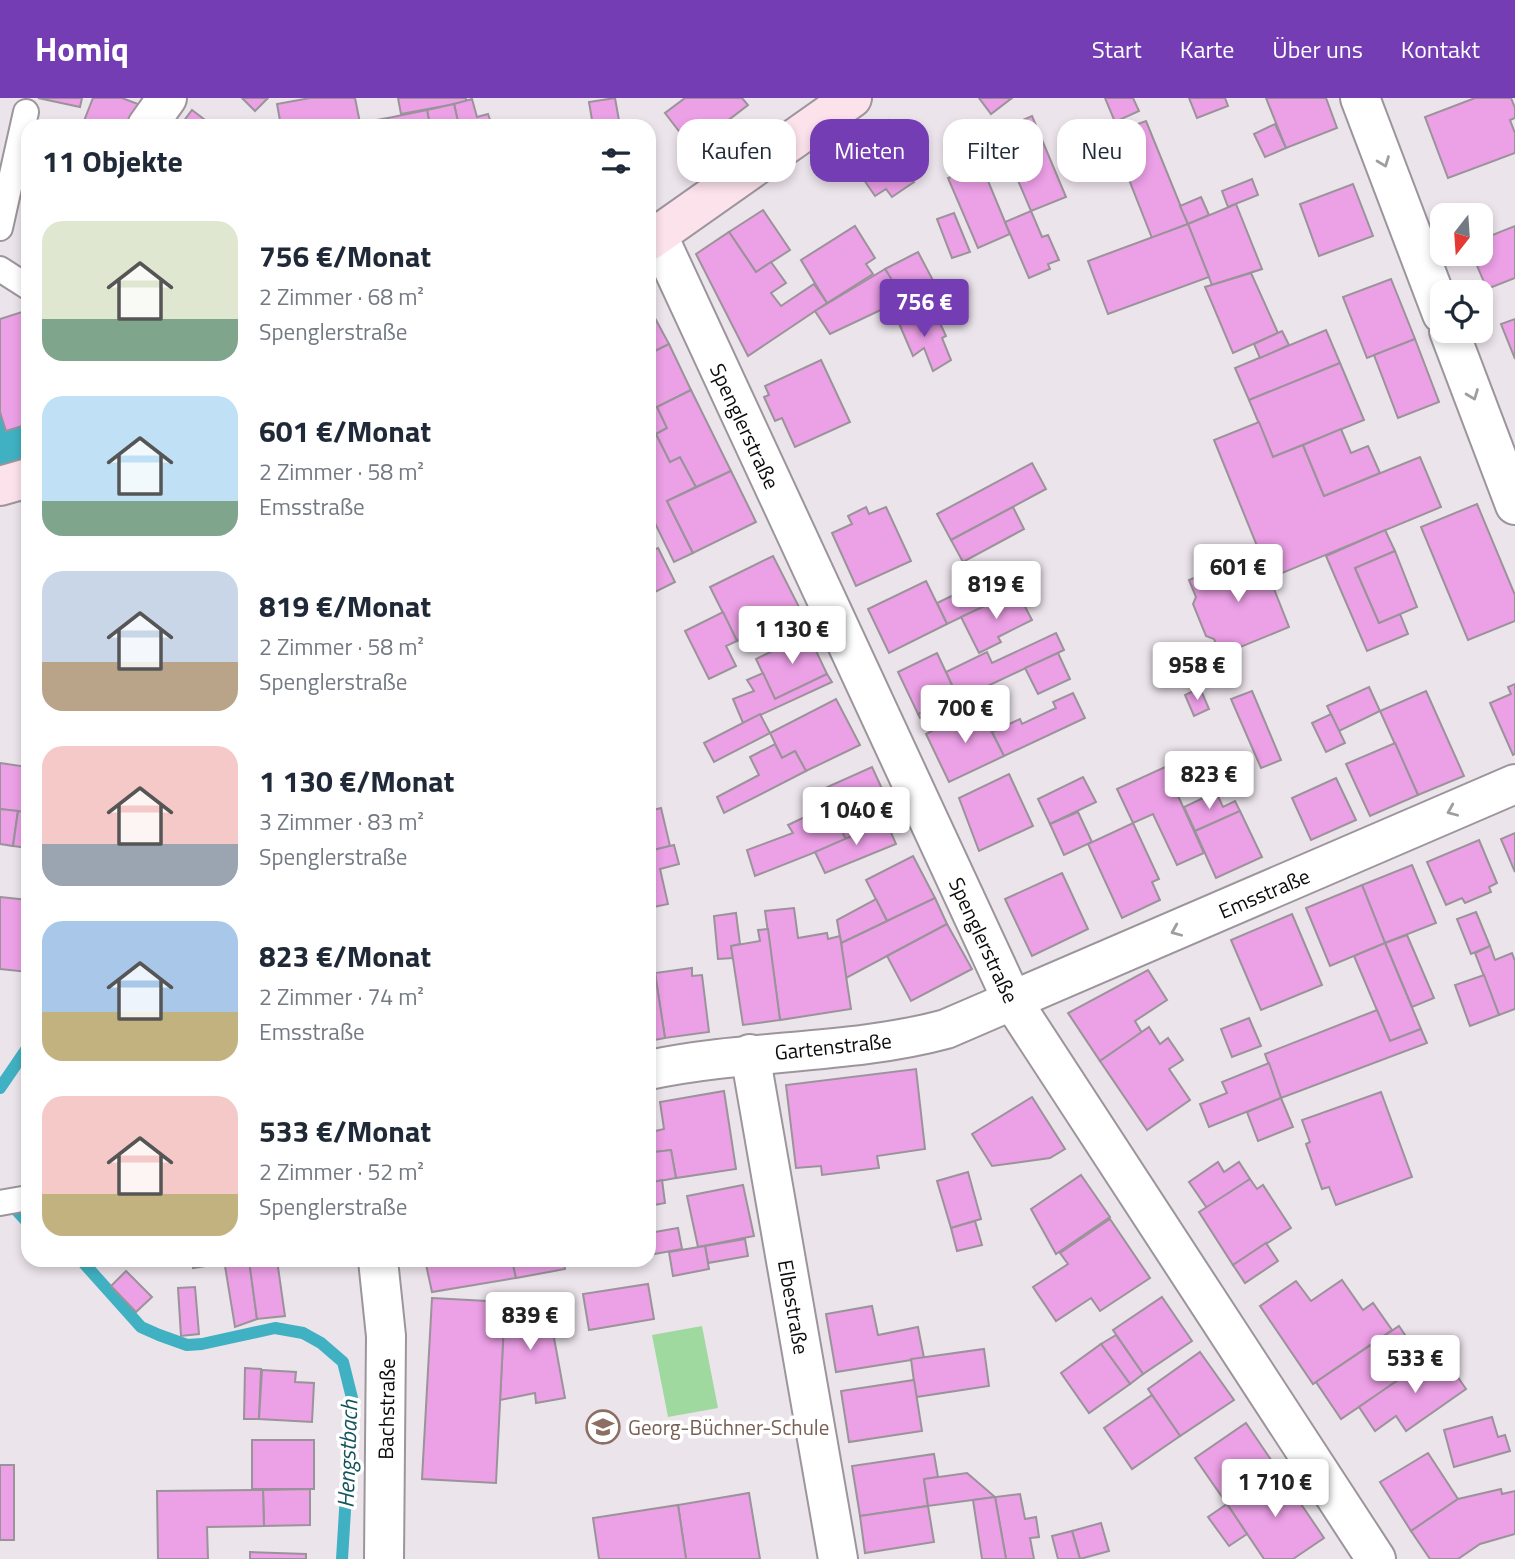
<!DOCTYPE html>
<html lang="de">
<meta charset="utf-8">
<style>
body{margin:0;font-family:"Titillium Web",sans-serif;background:#f2f2f3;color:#1f2937;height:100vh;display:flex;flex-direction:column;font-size:26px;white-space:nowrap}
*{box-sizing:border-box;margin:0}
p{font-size:23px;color:#747a83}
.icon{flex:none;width:38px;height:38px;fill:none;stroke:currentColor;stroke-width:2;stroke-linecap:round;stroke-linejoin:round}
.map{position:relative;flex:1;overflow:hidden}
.sheet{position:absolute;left:21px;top:21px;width:635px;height:1148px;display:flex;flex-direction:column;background:#fff;border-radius:21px;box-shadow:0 4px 10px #0003}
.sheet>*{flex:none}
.hud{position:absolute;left:677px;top:21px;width:665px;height:63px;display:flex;gap:14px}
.needle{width:46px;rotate:197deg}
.tools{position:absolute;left:1430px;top:105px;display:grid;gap:14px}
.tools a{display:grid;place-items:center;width:63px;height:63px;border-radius:14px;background:#fff;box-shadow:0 4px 10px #0003;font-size:35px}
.price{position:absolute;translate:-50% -60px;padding:0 16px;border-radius:7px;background:#fff;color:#222;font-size:23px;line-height:46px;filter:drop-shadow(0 2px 4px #0008)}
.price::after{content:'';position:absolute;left:50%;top:42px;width:21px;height:16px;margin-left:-10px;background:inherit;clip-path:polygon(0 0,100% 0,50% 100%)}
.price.on{background:#753db3;color:#fff}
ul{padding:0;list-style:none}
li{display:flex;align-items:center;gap:21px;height:175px;padding:0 21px}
li span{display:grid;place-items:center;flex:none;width:196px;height:140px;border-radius:21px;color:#555}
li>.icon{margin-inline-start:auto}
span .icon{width:84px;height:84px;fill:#fffc;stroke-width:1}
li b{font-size:30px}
h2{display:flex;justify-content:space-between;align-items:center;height:84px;padding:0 21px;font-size:30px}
.tag{padding:0 24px;border-radius:21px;background:#fff;box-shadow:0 4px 10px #0003;font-size:24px;line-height:63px}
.tag.on{background:#753db3;color:#fff}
header{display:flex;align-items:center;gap:42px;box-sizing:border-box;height:98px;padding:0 35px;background:#753db3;color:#fff}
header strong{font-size:33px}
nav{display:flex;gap:38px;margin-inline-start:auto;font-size:24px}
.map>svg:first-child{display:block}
</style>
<header>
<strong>Homiq</strong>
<nav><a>Start</a><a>Karte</a><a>Über uns</a><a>Kontakt</a></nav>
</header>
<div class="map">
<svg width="1515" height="1461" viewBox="0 0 1515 1461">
<rect width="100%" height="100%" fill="#ebe4eb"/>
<path fill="#9fd99f" d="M702,1228L718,1310L668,1319L652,1237Z"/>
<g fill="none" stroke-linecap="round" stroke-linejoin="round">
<g stroke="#40b1c2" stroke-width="12">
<path d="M3,354L28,406"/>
<path d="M0,990L28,949"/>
<path d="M9,1104L28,1125"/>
<path d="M81,1162L141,1229L159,1237L187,1247L202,1246L275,1230L303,1235L321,1245L343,1264L352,1300L342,1461"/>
</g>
<path stroke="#40b1c2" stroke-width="75" d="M0,344L3,354"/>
</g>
<g fill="#eca0e6" stroke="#9a9399" stroke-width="2">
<path d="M38,0H82L80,9Z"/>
<path d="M93,0H122L138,6L129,28H82Z"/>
<path d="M242,0H268L255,13Z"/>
<path d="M310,0H355L360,25L343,28H281L277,6Z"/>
<path d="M398,0H466V4L401,16Z"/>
<path d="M615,0L620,28H593L589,4Z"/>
<path d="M685,0H742L748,7L692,50L665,15Z"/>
<path d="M979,0H1012L991,16Z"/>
<path d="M1105,0H1133L1139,13L1115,24Z"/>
<path d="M1189,0H1225L1228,8L1197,20Z"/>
<path d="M1266,0H1326L1337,30L1286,50Z"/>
<path d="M1475,0H1511L1515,10V20L1510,22L1515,35V55L1448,80L1425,19Z"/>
<path d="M472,1L477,19L488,16L492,28H459L454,6Z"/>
<path d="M454,6L459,28H430L427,12Z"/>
<path d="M192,12L213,28H180Z"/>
<path d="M427,12L430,28H390L388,20Z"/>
<path d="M1032,18L1066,99L1031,113L997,33Z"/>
<path d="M388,20L390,28H343L360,25Z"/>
<path d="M888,22L919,67L907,75L914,84L892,99L886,91L875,98L844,53Z"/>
<path d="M1146,23L1188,126L1152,140L1111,36Z"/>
<path d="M1275,26L1286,50L1265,59L1254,36Z"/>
<path d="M981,66L1010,136L978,150L948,80Z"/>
<path d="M1252,81L1258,97L1228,109L1222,93Z"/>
<path d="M1353,86L1373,138L1319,158L1300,106Z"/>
<path d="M1201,99L1209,117L1188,126L1180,108Z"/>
<path d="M1236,106L1262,171L1212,187L1188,126Z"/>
<path d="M763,112L790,152L756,174L729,134Z"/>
<path d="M1031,113L1042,139L1048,137L1059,162L1048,166L1050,171L1029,180L1005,124Z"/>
<path d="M954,115L970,154L952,160L937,121Z"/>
<path d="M1188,126L1209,179L1108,216L1088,163Z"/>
<path d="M855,128L875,160L866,166L873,176L827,205L801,162Z"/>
<path d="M1515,128V180L1487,191L1472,156H1480V142Z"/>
<path d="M729,134L756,174L771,164L786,185L771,195L781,208L814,186L827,205L748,258L696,156Z"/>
<path d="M918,154L937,190L906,207L885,171Z"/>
<path d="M885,171L904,201L830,236L815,213Z"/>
<path d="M1251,175L1278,235L1233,255L1205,189Z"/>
<path d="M1391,181L1415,241L1367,260L1343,199Z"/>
<path d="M937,190L948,207L935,215L939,223L921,233L906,207Z"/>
<path d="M906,207L921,233L939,223L946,238L942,240L951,262L933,273L924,250L913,258L894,214Z"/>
<path d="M649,209L669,246L649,256Z"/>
<path d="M28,212V326L6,333L0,314V221Z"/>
<path d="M1515,221V261L1501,226Z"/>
<path d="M1326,232L1340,265L1249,302L1235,270Z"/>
<path d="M1282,233L1289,247L1260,260L1254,246Z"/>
<path d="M1415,241L1439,304L1398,320L1374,257Z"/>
<path d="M669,246L691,292L657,309L667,330L656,336L670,364L680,359L696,389L667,403L693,455L674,464L649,413V256Z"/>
<path d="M821,262L850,324L795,349L782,320L775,323L764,299L769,297L765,288Z"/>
<path d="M1340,265L1364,322L1273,359L1249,302Z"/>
<path d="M691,292L731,373L696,389L680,359L670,364L656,336L667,330L657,309Z"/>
<path d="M1259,324L1273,359L1303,347L1324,398L1420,359L1441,409L1270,480L1214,342Z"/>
<path d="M1341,331L1351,355L1368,348L1380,375L1324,398L1303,347Z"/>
<path d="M1032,365L1046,391L951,442L937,416Z"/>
<path d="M731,373L756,424L693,455L667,403Z"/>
<path d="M1477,406L1515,497V523L1468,542L1421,429Z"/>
<path d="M866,409L869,416L886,409L911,463L856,488L832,435L852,426L848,418Z"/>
<path d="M1013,409L1024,431L963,464L951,442Z"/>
<path d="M1385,432L1395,453L1355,470L1379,525L1400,516L1408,536L1367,553L1326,458Z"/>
<path d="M658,450L675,484L649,497V454Z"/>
<path d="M1259,453L1289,529L1221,557L1214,541L1206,538L1193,506L1196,499L1189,482Z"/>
<path d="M1395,453L1417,509L1379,525L1355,470Z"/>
<path d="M773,458L800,511L737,543L710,489Z"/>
<path d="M1025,470L1032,486L947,526L937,505L1004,473L1007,478Z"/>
<path d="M926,483L947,526L889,555L868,511Z"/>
<path d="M1017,493L1032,522L998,539L1001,544L979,555L961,519Z"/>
<path d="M723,514L737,543L726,548L736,568L709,581L685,533Z"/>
<path d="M1056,535L1064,552L920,620L918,616L957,598L946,574L987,554L992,565Z"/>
<path d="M808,536L827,576L775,601L756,561Z"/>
<path d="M937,555L957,598L918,616L898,574Z"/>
<path d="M1058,555L1070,581L1038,596L1025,570Z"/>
<path d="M763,575L775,601L827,576L832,584L743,625L733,601L754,593L747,582Z"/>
<path d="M1515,586V656L1513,657L1490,605L1511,596L1508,589Z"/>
<path d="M1369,589L1380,613L1339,633L1327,608Z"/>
<path d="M1200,590L1209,611L1194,618L1185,597Z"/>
<path d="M1252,593L1281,662L1261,670L1231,601Z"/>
<path d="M1426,593L1464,678L1418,697L1380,613Z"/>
<path d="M1073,595L1085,620L1004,658L992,634L1020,621L1022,626L1056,610L1053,604Z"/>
<path d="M836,601L860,647L806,673L795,653L782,660L770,635Z"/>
<path d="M979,609L1004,658L949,684L926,636Z"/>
<path d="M760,616L770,635L714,664L704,645Z"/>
<path d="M1331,616L1345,645L1326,654L1312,625Z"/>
<path d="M1395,645L1418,697L1370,718L1346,666Z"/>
<path d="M775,646L782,660L795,653L806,673L724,715L717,699L759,677L750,659Z"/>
<path d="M0,665L28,669V715L0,711Z"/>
<path d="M872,669L895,719L846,742L823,691Z"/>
<path d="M1165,669L1204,755L1177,767L1153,716L1133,725L1117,691Z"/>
<path d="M1009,676L1033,728L979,753L959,700Z"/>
<path d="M1083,679L1096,704L1050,726L1038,701Z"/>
<path d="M1336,680L1356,722L1311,742L1292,700Z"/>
<path d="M1216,694L1223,709L1235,703L1240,713L1195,733L1184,709Z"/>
<path d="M830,707L846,742L755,778L747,752L793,735L788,727Z"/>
<path d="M661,710L670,748L649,753V713Z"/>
<path d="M0,711L18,713L13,748L0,746Z"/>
<path d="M18,713L28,715V750L13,748Z"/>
<path d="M1240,713L1262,759L1216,780L1195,733Z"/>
<path d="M1078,714L1092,744L1064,757L1050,726Z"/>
<path d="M886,723L896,746L825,775L815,754Z"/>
<path d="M1133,725L1159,781L1152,784L1160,802L1122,820L1088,746Z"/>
<path d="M1515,735V774L1501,741Z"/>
<path d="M1479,742L1497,785L1489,789L1491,794L1465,805L1462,800L1446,807L1427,764Z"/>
<path d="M674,747L679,766L660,771L668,806L649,810V753Z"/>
<path d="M913,758L935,800L887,823L866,782Z"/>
<path d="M1412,767L1436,825L1385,845L1362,787Z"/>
<path d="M1062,775L1088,831L1032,858L1005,801Z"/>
<path d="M1362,787L1385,845L1330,868L1306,810Z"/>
<path d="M0,799L28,802V874L0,871Z"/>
<path d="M935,800L947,826L846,880L841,845Z"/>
<path d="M876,801L887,823L841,845L837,822Z"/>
<path d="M794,810L798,840L827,835L828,841L840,838L851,911L780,922L765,813Z"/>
<path d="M1476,814L1490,848L1471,856L1457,821Z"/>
<path d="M736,815L740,846L731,848L733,860L718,861L714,818Z"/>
<path d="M1292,816L1322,887L1261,912L1231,842Z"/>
<path d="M947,826L972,871L911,903L887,858Z"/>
<path d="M768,831L780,922L743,927L731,848L760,843L758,832Z"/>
<path d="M1407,837L1434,900L1412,909L1385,845Z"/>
<path d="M1385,845L1421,931L1390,943L1354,858Z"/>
<path d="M1490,848L1495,862L1512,855L1515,863V911L1499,917L1475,855Z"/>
<path d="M692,870V878L702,877L709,934L665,940L655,875Z"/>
<path d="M1148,872L1167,902L1135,923L1142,935L1100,963L1068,915Z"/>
<path d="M655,875L665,940L649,943V876Z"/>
<path d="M1484,877L1499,917L1470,928L1455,887Z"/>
<path d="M1377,912L1390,943L1421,931L1427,945L1281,1000L1265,956Z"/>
<path d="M1249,920L1261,948L1232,959L1221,931Z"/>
<path d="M1149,929L1160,946L1168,940L1183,962L1169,971L1190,1002L1147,1032L1100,963Z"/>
<path d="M1269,965L1281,1000L1209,1029L1200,1006L1227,995L1222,984Z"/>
<path d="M916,971L925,1051L877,1058L879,1070L822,1077L821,1068L796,1070L786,987Z"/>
<path d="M724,993L736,1071L676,1080L671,1052L655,1054L651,1034L664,1031L660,1004Z"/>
<path d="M1381,994L1412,1079L1336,1107L1329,1089L1322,1091L1306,1046L1310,1044L1302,1022Z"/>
<path d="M1032,999L1065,1051L1050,1060L992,1068L972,1036Z"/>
<path d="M1281,1000L1293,1029L1258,1043L1247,1014Z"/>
<path d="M654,1047L655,1054L671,1052L676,1080L649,1085V1048Z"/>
<path d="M1218,1064L1224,1074L1239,1064L1250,1081L1207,1110L1189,1084Z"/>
<path d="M968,1074L981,1121L951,1130L937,1083Z"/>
<path d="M1081,1077L1110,1119L1056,1156L1031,1111Z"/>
<path d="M1250,1081L1257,1091L1263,1087L1291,1130L1233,1167L1199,1114Z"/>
<path d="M662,1082L665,1105L649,1108V1085Z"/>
<path d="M743,1087L754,1138L698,1149L687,1098Z"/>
<path d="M1110,1121L1150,1180L1100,1213L1091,1200L1056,1223L1033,1189L1068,1166L1060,1155Z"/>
<path d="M975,1123L982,1147L957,1153L951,1130Z"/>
<path d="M678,1130L682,1151L649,1157V1135Z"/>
<path d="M745,1141L748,1158L708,1165L705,1148Z"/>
<path d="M1266,1145L1278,1163L1245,1185L1233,1167Z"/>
<path d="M705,1148L709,1171L673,1178L669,1154Z"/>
<path d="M192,1162H224V1165L193,1170Z"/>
<path d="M224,1162H249L257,1221L235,1229Z"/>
<path d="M249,1162H277L285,1218L257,1221Z"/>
<path d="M425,1162H512L516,1180L432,1194Z"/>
<path d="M512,1162H564L565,1171L516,1180Z"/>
<path d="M126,1173L152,1199L136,1214L111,1188Z"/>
<path d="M1342,1182L1363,1212L1373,1205L1392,1232L1313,1286L1260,1208L1296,1183L1311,1203Z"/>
<path d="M648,1186L654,1221L589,1232L583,1196Z"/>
<path d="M195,1189L199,1236L181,1238L178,1190Z"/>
<path d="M546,1196L565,1300L536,1305L535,1295L500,1302L505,1204Z"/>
<path d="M1162,1199L1192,1243L1143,1276L1113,1232Z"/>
<path d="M432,1200L505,1204L496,1385L422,1381Z"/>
<path d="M872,1208L878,1237L918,1229L924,1260L836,1274L826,1216Z"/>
<path d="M1399,1228L1424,1265L1341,1321L1316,1284Z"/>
<path d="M1116,1237L1143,1276L1130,1286L1101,1246Z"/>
<path d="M1101,1246L1130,1286L1089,1315L1061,1275Z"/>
<path d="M984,1251L989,1288L916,1299L911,1261Z"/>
<path d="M1440,1253L1466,1291L1406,1333L1396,1318L1375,1333L1359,1309Z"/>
<path d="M1200,1254L1234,1302L1180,1338L1148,1291Z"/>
<path d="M245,1270L261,1271L259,1321H244Z"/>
<path d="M262,1272L296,1274L295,1284L314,1285L312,1324L259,1321Z"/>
<path d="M914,1282L922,1333L849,1344L841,1293Z"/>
<path d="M1152,1297L1180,1338L1132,1371L1104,1330Z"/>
<path d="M1492,1319L1498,1339L1505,1337L1510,1353L1454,1369L1444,1332Z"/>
<path d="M1246,1325L1278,1372L1227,1406L1195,1360Z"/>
<rect x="252" y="1342" width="62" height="49"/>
<path d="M1428,1355L1458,1401L1411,1433L1380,1384Z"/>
<path d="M934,1356L938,1379L924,1381L928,1408L860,1418L852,1368Z"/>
<rect x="0" y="1367" width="14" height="75"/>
<path d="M1278,1372L1324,1440L1293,1461H1264L1227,1406Z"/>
<path d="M967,1375L995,1399L928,1408L924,1381Z"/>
<path d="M310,1391V1427L264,1428L263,1392Z"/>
<path d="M1501,1391L1502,1396L1515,1393V1436L1480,1446L1458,1461H1430L1411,1433L1458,1401Z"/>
<path d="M263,1392L264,1428L207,1429L208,1461H158L157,1393Z"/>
<path d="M749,1395L760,1461H686L678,1407Z"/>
<path d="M1020,1396L1025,1421L1036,1419L1039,1439L1030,1440L1034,1461H1006L995,1399Z"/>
<path d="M995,1399L1006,1461H982L973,1402Z"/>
<path d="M1227,1406L1247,1436L1229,1448L1208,1419Z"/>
<path d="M678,1407L686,1461H599L593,1420Z"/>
<path d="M928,1408L934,1444L865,1455L860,1418Z"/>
<path d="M1101,1425L1109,1453L1080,1461L1072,1433Z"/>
<path d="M1072,1433L1080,1461H1058L1052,1438Z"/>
<path d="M250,1454L306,1456V1461H250Z"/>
</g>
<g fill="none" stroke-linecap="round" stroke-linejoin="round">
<defs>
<g id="lane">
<path d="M0,130L26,14"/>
<path d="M0,171L28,189"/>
<path d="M0,1105L28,1100"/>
</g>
<g id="street">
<path d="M1360,0L1442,216"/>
<path d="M147,28L167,0"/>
<path d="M658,138L1013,904L1376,1461"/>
<path d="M1449,233L1515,407"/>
<path d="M750,956L838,1461"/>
<path d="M649,972C747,951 850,957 946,931L1515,686"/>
<path d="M378,1162L386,1238L384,1461"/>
</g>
<g id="secondary">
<path d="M649,143L852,0"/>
<path d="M0,388L28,380"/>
</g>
</defs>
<use href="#lane" stroke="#9c959b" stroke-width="28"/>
<use href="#street" stroke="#9c959b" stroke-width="42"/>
<use href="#secondary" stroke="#9c959b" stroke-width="42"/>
<use href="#lane" stroke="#fff" stroke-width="24"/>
<use href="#street" stroke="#fff" stroke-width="38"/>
<use href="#secondary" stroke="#fce2eb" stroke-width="38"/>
</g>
<defs><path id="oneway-chevron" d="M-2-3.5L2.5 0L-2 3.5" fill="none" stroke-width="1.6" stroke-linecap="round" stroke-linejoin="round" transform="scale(1.75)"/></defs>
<g stroke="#9f9d9e">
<use href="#oneway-chevron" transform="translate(1384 64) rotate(69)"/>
<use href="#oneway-chevron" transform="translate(1473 297) rotate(69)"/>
<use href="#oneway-chevron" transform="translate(1452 713) rotate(157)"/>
<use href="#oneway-chevron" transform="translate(1176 833) rotate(157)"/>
</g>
<defs>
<symbol id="school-ring" viewBox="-11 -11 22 22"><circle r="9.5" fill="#fff" stroke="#8d6e63" stroke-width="1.5"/><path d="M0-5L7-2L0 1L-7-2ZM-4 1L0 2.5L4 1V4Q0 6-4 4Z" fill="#8d6e63"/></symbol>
</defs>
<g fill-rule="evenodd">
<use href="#school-ring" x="584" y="1310" width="38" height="38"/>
</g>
<g text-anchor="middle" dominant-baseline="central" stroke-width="7" stroke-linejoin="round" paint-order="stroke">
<g font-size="21" fill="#0e0b0d" stroke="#fff">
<text transform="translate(745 328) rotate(65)">Spenglerstraße</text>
<text transform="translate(1264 795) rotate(-23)">Emsstraße</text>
<text transform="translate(984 842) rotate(65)">Spenglerstraße</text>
<text transform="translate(833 948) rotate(-6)">Gartenstraße</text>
<text transform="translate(794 1209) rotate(80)">Elbestraße</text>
<text transform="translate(386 1311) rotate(-89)">Bachstraße</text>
</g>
<g font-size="21" fill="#785e54" stroke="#fff" text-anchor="start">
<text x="628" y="1329">Georg-Büchner-Schule</text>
</g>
<g font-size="23" font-style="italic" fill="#15545d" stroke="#fff">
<text transform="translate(347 1356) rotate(-88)">Hengstbach</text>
</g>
</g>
</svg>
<div class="tools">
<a><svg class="needle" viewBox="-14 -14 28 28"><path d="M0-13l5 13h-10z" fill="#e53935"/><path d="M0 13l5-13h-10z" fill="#747a83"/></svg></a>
<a><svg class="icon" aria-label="locate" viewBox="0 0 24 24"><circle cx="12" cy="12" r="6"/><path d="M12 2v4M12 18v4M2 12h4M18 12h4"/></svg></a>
</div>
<b class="price on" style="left:924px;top:241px">756 €</b>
<b class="price" style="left:1238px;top:506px">601 €</b>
<b class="price" style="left:996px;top:523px">819 €</b>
<b class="price" style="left:792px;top:568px">1 130 €</b>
<b class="price" style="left:1197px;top:604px">958 €</b>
<b class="price" style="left:965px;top:647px">700 €</b>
<b class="price" style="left:1209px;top:713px">823 €</b>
<b class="price" style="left:856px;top:749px">1 040 €</b>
<b class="price" style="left:530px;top:1254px">839 €</b>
<b class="price" style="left:1415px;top:1297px">533 €</b>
<b class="price" style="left:1275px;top:1421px">1 710 €</b>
<div class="hud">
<a class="tag">Kaufen</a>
<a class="tag on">Mieten</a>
<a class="tag">Filter</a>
<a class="tag">Neu</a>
</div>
<section class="sheet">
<h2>11 Objekte<svg class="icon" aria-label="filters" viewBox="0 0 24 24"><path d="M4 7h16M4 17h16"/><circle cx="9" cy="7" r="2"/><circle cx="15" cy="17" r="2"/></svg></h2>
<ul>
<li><span style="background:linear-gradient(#dfe7d0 70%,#7fa58c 0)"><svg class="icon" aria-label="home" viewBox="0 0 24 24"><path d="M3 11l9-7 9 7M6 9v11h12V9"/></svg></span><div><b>756 €/Monat</b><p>2 Zimmer · 68 m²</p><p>Spenglerstraße</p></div></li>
<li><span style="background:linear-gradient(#bfe0f5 75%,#7fa58c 0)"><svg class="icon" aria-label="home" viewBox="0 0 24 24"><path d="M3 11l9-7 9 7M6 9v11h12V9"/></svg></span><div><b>601 €/Monat</b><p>2 Zimmer · 58 m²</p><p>Emsstraße</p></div></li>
<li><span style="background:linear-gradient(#c9d6e8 65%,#b9a48a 0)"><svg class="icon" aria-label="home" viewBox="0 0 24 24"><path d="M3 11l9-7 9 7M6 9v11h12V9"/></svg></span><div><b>819 €/Monat</b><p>2 Zimmer · 58 m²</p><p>Spenglerstraße</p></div></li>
<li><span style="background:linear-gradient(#f6c9c9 70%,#9aa5b1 0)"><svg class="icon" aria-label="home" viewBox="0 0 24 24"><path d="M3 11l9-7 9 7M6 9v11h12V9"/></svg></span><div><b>1 130 €/Monat</b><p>3 Zimmer · 83 m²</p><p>Spenglerstraße</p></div></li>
<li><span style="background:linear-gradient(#a9c7e8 65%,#c2b280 0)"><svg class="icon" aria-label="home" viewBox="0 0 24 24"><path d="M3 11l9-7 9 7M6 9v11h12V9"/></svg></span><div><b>823 €/Monat</b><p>2 Zimmer · 74 m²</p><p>Emsstraße</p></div></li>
<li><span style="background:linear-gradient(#f6c9c9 70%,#c2b280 0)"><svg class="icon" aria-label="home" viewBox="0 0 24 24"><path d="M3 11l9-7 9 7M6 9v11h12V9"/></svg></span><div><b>533 €/Monat</b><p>2 Zimmer · 52 m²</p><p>Spenglerstraße</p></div></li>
</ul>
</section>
</div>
